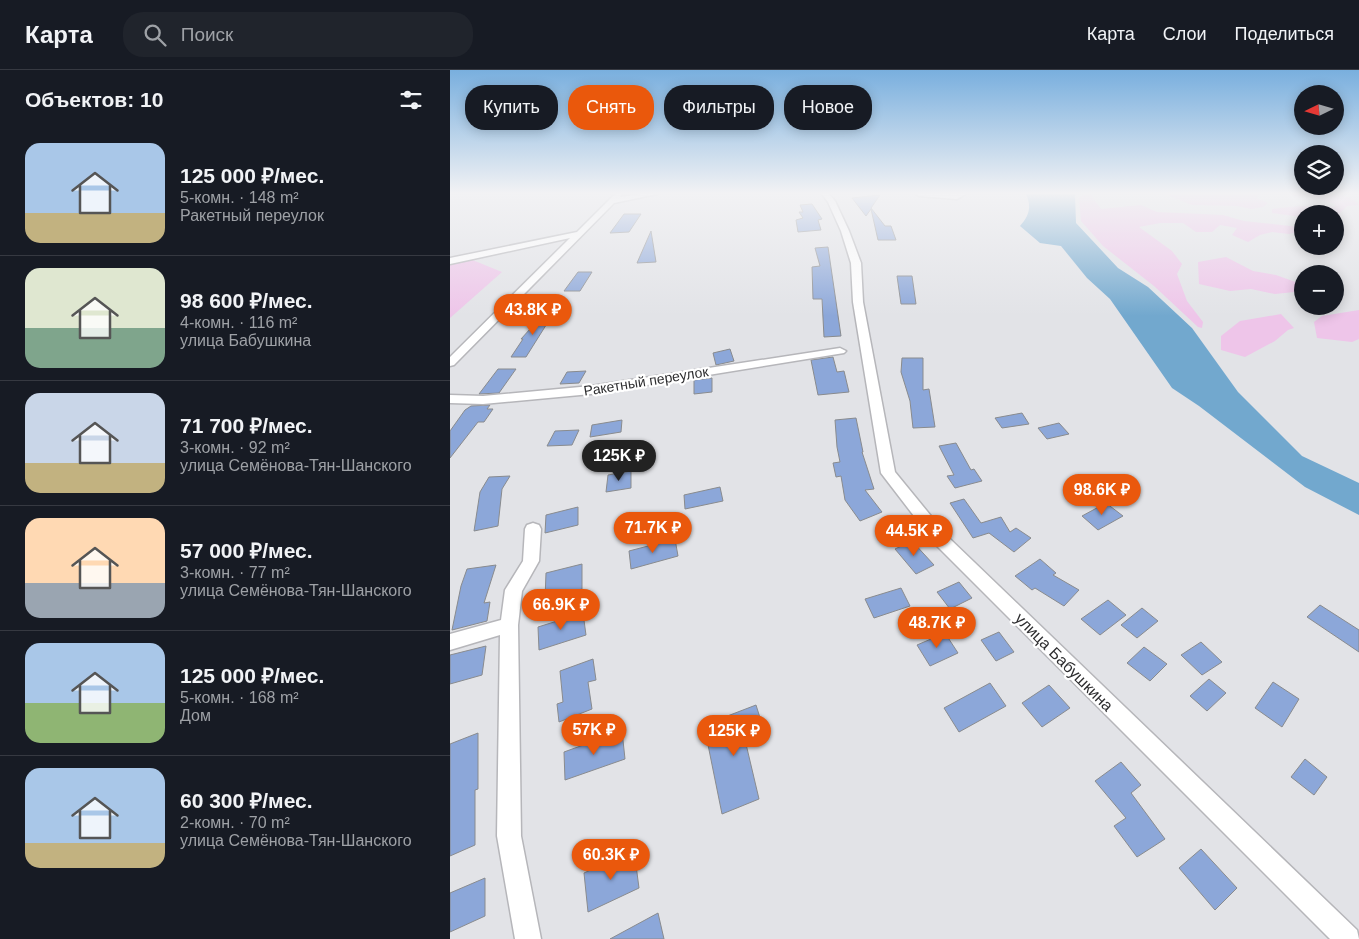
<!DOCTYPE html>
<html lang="ru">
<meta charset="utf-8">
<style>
body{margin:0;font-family:Helvetica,sans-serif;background:#20242c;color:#f1f3f6;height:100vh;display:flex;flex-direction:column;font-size:19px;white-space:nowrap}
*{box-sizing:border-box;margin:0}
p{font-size:16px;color:#9ea1a6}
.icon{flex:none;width:28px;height:28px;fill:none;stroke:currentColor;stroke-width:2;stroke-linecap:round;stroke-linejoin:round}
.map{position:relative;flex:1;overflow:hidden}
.drawer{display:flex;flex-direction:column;background:#171b24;width:450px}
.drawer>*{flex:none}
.top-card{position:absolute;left:15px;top:15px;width:475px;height:45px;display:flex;gap:10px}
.needle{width:32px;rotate:265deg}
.buttons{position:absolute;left:844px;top:15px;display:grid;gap:10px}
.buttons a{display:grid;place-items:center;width:50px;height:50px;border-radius:50%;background:#171b24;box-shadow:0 2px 12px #0003;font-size:25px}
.price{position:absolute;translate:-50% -42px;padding:0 11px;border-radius:18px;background:#ea580c;color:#fff;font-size:16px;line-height:32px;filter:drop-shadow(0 1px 2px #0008)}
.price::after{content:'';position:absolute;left:50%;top:30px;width:15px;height:11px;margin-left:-8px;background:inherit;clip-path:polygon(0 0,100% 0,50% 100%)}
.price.on{background:#222;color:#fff}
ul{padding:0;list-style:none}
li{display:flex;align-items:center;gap:15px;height:125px;padding:0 25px}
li+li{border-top:1px solid #363941}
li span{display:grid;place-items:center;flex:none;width:140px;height:100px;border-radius:15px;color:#555}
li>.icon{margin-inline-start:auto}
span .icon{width:60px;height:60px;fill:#fffc;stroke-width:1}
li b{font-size:21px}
h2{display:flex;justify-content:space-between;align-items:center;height:60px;padding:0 25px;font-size:21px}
.chip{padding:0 18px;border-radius:20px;background:#171b24;box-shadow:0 2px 12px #0003;font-size:18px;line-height:45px}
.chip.on{background:#ea580c;color:#fff}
header{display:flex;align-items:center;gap:30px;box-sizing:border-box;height:70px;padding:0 25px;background:#171b24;border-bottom:1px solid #363941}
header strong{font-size:24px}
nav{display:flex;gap:28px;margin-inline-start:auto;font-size:18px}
.search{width:350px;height:45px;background:#20242c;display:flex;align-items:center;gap:12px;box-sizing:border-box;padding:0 18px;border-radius:20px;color:#9ea1a6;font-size:19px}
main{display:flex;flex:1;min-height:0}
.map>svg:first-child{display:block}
</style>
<header>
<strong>Карта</strong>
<div class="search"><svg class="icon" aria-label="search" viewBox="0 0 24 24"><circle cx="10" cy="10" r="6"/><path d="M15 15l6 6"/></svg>Поиск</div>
<nav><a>Карта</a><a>Слои</a><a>Поделиться</a></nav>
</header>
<main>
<section class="drawer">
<h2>Объектов: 10<svg class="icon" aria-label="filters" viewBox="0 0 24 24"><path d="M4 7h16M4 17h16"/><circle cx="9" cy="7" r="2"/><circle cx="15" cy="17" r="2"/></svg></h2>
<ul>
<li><span style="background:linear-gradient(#a9c7e8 70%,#c2b280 0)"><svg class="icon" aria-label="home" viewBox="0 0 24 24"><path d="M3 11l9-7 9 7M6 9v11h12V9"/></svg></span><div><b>125 000 ₽/мес.</b><p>5-комн. · 148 m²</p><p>Ракетный переулок</p></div></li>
<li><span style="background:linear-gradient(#dfe7d0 60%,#7fa58c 0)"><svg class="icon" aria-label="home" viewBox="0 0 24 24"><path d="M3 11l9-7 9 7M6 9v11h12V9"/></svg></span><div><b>98 600 ₽/мес.</b><p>4-комн. · 116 m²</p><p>улица Бабушкина</p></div></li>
<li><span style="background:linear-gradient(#c9d6e8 70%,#c2b280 0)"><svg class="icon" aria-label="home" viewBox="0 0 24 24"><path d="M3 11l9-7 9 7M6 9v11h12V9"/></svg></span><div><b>71 700 ₽/мес.</b><p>3-комн. · 92 m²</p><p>улица Семёнова-Тян-Шанского</p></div></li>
<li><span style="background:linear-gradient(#ffd9b3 65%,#9aa5b1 0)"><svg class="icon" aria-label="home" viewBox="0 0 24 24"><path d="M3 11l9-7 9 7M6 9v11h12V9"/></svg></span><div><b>57 000 ₽/мес.</b><p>3-комн. · 77 m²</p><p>улица Семёнова-Тян-Шанского</p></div></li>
<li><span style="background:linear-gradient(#a9c7e8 60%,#8fb573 0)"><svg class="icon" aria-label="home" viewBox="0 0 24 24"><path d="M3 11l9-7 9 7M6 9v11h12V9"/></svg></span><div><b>125 000 ₽/мес.</b><p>5-комн. · 168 m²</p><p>Дом</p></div></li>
<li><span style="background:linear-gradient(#a9c7e8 75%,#c2b280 0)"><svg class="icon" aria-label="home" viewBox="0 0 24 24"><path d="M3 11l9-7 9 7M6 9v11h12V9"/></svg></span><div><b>60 300 ₽/мес.</b><p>2-комн. · 70 m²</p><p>улица Семёнова-Тян-Шанского</p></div></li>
</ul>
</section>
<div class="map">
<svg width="909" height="869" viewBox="0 0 909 869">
<rect width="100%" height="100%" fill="#e2e3e7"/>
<g fill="#eec5e9">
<path d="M634,124H640L651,139L691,135L707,142L773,145L794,151L849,157H852V161L839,164L822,162L810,165L798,172L782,165L787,158L770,155L762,162H746L733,153H710L689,157L722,181L732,194L727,204L737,231L753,252L752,258L748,257L704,216L653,176L631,151L629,128Z"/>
<path d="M715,124H809L807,128L818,133L813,137L801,139L787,136L742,135Z"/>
<path d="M834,124C854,124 896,118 909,135L897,136L888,145L852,144V147L822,143V139C843,136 864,135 885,137V134L856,125L847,126Z"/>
<path d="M776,187L803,201L826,205L851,214L844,222L825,224L801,219L780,221L749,214L748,192Z"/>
<path d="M20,189L52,202L0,248V194Z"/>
<path d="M909,240V269L902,272L867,268L864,252L872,246Z"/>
<path d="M831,244L844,258L838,260L825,271L795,287L771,280V266L790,251Z"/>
</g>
<path fill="#72a8ce" d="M576,124H625L626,153L668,198L698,217L742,258L788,322L852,386L909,413V445L855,417L749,336L722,318L660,229L637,208L611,176L590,173L570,156C579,146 582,137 576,124Z"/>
<g fill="#8ca7d9" stroke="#898b8e">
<path d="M430,125L421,138L435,156H441L446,170H428L421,139L416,146L402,128Z"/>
<path d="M362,134L372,149L368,150L371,160L348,162L346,150L353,148L349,142H353L350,135Z"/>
<path d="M174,144H191L179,162L160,163Z"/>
<path d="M201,161L206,192L187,193Z"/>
<path d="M378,177L391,266L374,267L372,229H363L362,197L370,196L365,178Z"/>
<path d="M128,202H142L130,221H114Z"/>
<path d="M447,206H462L466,234H451Z"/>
<path d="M99,238L103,242V244L76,287H61L73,269H71Z"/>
<path d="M280,279L284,291L266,295L263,283Z"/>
<path d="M383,287L387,302L394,301L399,322L368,325L361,290Z"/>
<path d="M452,288H473V320L479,319L485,357L463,358L460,331L451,302Z"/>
<path d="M48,299H66L49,323L29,324Z"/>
<path d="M136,301L129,313L110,314L117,302Z"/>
<path d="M262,308V322L244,324V310Z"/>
<path d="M40,335L37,339H43L34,352H28L0,388V361L15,340L21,336Z"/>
<path d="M572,343L579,354L552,358L545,348Z"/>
<path d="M406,348L413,382H412L424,419L415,420L432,442L410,451L395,430L391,406L386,407L383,393L390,392L387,377L385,350Z"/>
<path d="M172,350L171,362L140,367L142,355Z"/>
<path d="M609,353L619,364L597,369L588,358Z"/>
<path d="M129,360L122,375L97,376L105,361Z"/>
<path d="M506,373L521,400L524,399L532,411L505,418L497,406L504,405L489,376Z"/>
<path d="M181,401V418L156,422L158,405Z"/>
<path d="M60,406L52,419L48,456L24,461L30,422L39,407Z"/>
<path d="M270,417L273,431L235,439L234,425Z"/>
<path d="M514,429L531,453L551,447L560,462L566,458L581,468L564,482L539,463L523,468L500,433Z"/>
<path d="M656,433L673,446L648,460L632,446Z"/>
<path d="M128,437V455L95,463L96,445Z"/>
<path d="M225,469L228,486L181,499L179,481Z"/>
<path d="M462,471L484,495L466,504L445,479Z"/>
<path d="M590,489L606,503L603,505L629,520L614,536L585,518L582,520L565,506Z"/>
<path d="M132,494V519L95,529L96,503Z"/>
<path d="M46,495L34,533L40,532L37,551L2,560L11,516L17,499Z"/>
<path d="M509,512L522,528L500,539L487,522Z"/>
<path d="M451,518L460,536L424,548L415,529Z"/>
<path d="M658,530L676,545L650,565L631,549Z"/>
<path d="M870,535L909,560V582L857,547Z"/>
<path d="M692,538L708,551L687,568L671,555Z"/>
<path d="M133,543L136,565L89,580L88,557Z"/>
<path d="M549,562L564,582L546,591L531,570Z"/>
<path d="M495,563L508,583L480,596L467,575Z"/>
<path d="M751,572L772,592L752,605L731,585Z"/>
<path d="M36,576L32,605L0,614V585Z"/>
<path d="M694,577L717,594L700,611L677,593Z"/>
<path d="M143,589L146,610L138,612L142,639L109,652L107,634L113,632L110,601Z"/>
<path d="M759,609L776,623L757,641L740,626Z"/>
<path d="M823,612L849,629L832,657L805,638Z"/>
<path d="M540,613L556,636L509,662L494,638Z"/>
<path d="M599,615L620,638L592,657L572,633Z"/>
<path d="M306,635L316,667L296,674L309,729L272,744L254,655Z"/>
<path d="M172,661L175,689L115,710L114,682Z"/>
<path d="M28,663V719L25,720V775L0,786V674Z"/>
<path d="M855,689L877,707L864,725L841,707Z"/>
<path d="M671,692L691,715L681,723L715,769L687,787L664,756L676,748L645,711Z"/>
<path d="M751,779L787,818L765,840L729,798Z"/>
<path d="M184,780L189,818L138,842L134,803Z"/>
<path d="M35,808V846L0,862V823Z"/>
<path d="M208,843L214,869H160Z"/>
</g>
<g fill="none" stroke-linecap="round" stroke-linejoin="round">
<defs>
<g id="minor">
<path d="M165,124H172L170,127L189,124H207L164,133L4,295L0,296V287L120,168L0,194V188L127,162Z"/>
<path d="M372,124H379L385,131L399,161L411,193L413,232L445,402L499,468L907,860L909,869H880L487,476L431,403L403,232L401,193L391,161L378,132Z"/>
<path d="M466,124H516L507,129L469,126Z"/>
<path d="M390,278L396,281L394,283L141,324L33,334L0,333V325L33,326L141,316Z"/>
<path d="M83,453L89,455L91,459L89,491L72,521L68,555L71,766L91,869H65L47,766L50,565L0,580V564L51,550L55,520L73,491L75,459L77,455Z"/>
</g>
</defs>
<use href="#minor" stroke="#b6b6ba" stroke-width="3"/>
<use href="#minor" fill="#fff" fill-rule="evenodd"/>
</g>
<linearGradient id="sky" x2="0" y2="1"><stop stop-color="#79afde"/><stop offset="0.5" stop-color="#f2f2f4"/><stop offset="1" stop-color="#f2f2f4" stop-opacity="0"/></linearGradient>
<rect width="909" height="246" fill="url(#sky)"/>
<g text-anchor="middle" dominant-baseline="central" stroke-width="4.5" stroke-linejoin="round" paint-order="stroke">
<g font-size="14" fill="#2d2d2f" stroke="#fff">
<text transform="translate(196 311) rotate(-9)">Ракетный переулок</text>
</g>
<g font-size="16" fill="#2d2d2f" stroke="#fff">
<text transform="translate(614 592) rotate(45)">улица Бабушкина</text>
</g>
</g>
</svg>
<div class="buttons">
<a><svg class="needle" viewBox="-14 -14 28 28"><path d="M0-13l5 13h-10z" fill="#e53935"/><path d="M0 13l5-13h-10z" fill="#9ea1a6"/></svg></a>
<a><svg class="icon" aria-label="layers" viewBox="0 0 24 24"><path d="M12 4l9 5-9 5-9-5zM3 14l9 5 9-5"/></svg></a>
<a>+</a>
<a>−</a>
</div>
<b class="price" style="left:83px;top:266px">43.8K ₽</b>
<b class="price on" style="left:169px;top:412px">125K ₽</b>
<b class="price" style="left:652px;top:446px">98.6K ₽</b>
<b class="price" style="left:203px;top:484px">71.7K ₽</b>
<b class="price" style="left:464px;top:487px">44.5K ₽</b>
<b class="price" style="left:111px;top:561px">66.9K ₽</b>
<b class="price" style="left:487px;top:579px">48.7K ₽</b>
<b class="price" style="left:144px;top:686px">57K ₽</b>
<b class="price" style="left:284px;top:687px">125K ₽</b>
<b class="price" style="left:161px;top:811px">60.3K ₽</b>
<div class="top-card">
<a class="chip">Купить</a>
<a class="chip on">Снять</a>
<a class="chip">Фильтры</a>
<a class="chip">Новое</a>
</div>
</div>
</main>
